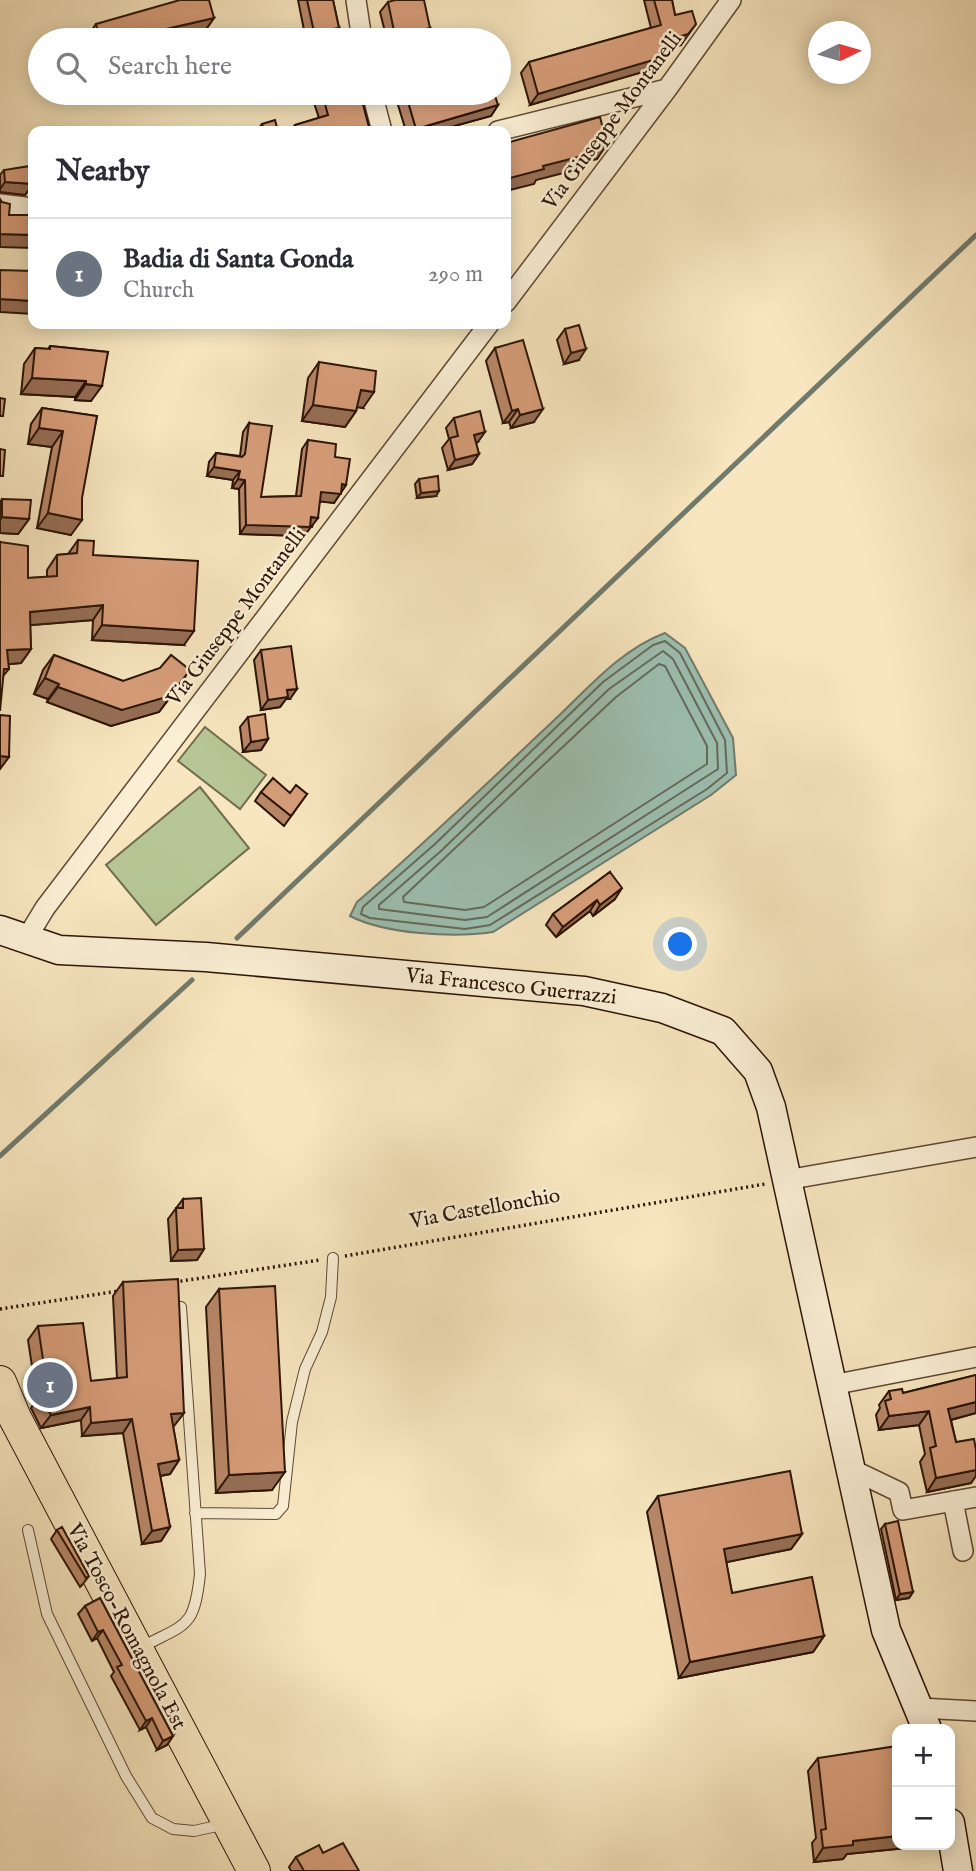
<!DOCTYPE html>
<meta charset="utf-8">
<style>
:root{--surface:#fff;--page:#f2f2f3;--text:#2b2b33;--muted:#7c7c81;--line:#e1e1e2;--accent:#ea580c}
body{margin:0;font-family:"IM FELL English",serif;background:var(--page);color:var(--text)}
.controls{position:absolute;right:21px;bottom:21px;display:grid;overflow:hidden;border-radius:14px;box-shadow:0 4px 18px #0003}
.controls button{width:63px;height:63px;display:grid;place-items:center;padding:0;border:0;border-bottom:2px solid var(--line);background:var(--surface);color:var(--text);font:35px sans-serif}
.compass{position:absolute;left:808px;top:21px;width:63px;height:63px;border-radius:50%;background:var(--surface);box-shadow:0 4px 18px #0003;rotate:85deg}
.you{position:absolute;left:681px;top:945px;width:24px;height:24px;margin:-18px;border:5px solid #fff;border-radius:50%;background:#1a73e8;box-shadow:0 0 0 10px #1a73e833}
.badge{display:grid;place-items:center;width:46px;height:46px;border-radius:50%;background:var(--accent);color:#fff;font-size:23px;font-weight:700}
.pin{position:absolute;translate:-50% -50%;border:4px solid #fff;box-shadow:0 2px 7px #0006}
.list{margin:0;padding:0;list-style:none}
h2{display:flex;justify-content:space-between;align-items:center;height:91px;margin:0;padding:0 28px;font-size:30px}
h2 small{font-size:23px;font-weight:400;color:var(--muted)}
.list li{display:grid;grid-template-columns:46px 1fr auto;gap:21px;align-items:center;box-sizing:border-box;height:112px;padding:0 28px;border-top:2px solid var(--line)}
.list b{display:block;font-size:26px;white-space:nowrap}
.list p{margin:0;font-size:23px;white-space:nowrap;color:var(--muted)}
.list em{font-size:23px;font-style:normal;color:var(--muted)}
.icon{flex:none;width:38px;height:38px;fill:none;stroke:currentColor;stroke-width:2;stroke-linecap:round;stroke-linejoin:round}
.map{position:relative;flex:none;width:976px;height:1871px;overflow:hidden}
.search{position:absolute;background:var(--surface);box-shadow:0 4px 18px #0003;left:28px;top:28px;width:483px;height:77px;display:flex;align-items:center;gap:18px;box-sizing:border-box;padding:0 24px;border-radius:38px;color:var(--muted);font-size:26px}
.panel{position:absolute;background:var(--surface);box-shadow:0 4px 18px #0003;left:28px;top:126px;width:483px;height:203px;border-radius:14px}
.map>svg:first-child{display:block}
.green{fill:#b7c696;stroke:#726d4e;stroke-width:2}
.water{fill:#9dc0b1;stroke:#707b6d;stroke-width:2}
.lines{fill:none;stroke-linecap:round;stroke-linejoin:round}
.shore{stroke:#646a5c;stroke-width:2}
.stream{stroke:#707b6d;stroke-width:5}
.lane-casing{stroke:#5f4835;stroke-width:12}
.street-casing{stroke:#5f4835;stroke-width:22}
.secondary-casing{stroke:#2c1407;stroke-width:31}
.primary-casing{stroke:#2c1407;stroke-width:34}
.path{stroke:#2c1407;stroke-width:3.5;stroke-dasharray:2 3.5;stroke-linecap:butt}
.lane{stroke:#faefd5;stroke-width:10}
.street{stroke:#faefd5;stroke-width:19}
.secondary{stroke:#faefd5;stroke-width:28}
.primary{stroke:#f7e6bf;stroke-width:32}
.wall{fill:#b88768;stroke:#2c1407;stroke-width:2}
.shaded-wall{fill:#966e55;stroke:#2c1407;stroke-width:2}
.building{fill:#d69d79;stroke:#2c1407;stroke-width:2}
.labels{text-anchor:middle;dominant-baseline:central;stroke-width:5;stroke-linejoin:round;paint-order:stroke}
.street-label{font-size:21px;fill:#2c1407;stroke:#faefd5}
</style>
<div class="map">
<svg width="976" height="1871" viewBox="0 0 976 1871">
<rect width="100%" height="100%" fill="#f7e6bf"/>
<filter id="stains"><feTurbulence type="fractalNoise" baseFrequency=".00286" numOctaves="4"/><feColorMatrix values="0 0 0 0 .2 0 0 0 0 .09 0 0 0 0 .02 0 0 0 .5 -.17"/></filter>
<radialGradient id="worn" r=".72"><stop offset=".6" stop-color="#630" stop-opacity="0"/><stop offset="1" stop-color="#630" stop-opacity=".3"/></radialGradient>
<path class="green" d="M205 727 266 775 240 809 178 761Z
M200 787 249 848 156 925 106 865Z"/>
<path class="water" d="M665 633 685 648 733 738 736 775 711 795 493 932C453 938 385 934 350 916L357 902C423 845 485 785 549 725 585 692 619 650 665 633Z"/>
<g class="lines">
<path class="shore" d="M665 641 680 653 725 740 727 773 707 789 490 925 465 929 370 918 361 914 363 907 435 844 603 682 653 645Z
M663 651 673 659 717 743 718 769 487 917 465 920 379 909V905L441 851 609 689Z
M659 664 665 666 707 746V764L484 907 465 910 404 902 403 897 616 697Z"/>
<path class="stream" d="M237 938 976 235
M0 1156 192 980"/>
<defs>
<path id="lane" d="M195 1513 276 1514 283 1506 292 1422 305 1369 322 1332 331 1297 333 1258
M28 1530 47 1614 126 1776 152 1818 173 1829 194 1831 226 1824
M140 1648C186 1623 194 1630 200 1574L181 1307"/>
<path id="street" d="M356 0 362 40
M372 93 382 131
M498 131 667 89
M0 204 33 208
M506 302 667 89 731 0
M25 941 45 908 489 324
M786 1180 976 1147
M832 1385 976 1357
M851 1469 899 1492 903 1510 976 1497
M953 1501 963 1551
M920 1708 976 1711"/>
<path id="secondary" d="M0 930 59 950 206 957 584 991 662 1008 723 1031 758 1071 771 1107 886 1630 927 1729
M950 1823 958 1871"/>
<path id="primary" d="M0 1382 15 1418 254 1871"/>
</defs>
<use href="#lane" class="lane-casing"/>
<use href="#street" class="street-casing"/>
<use href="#secondary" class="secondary-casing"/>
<use href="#primary" class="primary-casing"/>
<path class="path" d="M345 1256 765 1184
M175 1282 320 1260
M0 1309 119 1291"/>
<use href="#lane" class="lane"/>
<use href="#street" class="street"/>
<use href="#secondary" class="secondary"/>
<use href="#primary" class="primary"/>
</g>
<path class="wall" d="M298 0H333L339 28 331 38 318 40H306Z
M644 0H672L681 45 671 48 672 50 664 62 657 63 653 69 530 105 521 73 529 62 651 28Z
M388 2 423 39 416 40H387L380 12Z
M214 18 204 32 169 40H87L86 38 96 24Z
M318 93H360L370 131H290L295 125 319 118 313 100Z
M406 95 498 105 491 116 436 131H406L398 105Z
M262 124 278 131H258V129Z
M4 170 33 184 25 195 0 192V175Z
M565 329 579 360 564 364 557 340Z
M50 346 108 352 91 401 75 400V397L21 394 24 364 35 348 48 349Z
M495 348 534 422 511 428 509 422 503 423 486 361Z
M319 362 363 408 357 407 356 411 345 427 302 421 308 378Z
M42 408 97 416 71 535 37 528 52 447 28 444 31 424Z
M454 418 478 442 476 443 479 454 472 464 448 470 442 448 449 439 446 428Z
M249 423 261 497 296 496 302 449 308 440 335 457 346 485 334 503 320 501 312 527H310L304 536 240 534 239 489 232 488 233 480 207 476 209 462 216 453 240 456 243 432Z
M419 479 436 496 417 498 415 484Z
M2 499 29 519 18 534 0 533V502Z
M78 540 184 645 92 640 93 620 30 625 31 649 21 663 8 664 9 669 3 676 0 542 28 578 47 577V570L57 555 68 554Z
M261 650 290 699H286L280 707 261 710 254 660Z
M54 655 123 681 179 686 159 712 111 726 47 702 48 699 34 694 43 670Z
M248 717 268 739 261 750 243 752 240 727Z
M261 792 290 793 307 794 284 826 255 801Z
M610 872 615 899 593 916 590 911 556 937 546 925 553 914Z
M183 1199 204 1249 197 1260 171 1261 168 1219Z
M123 1282 184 1413 173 1426 179 1460 170 1474 160 1476 170 1527 161 1541 142 1544 123 1433 82 1436 81 1420 41 1428 31 1408 37 1399 28 1340 38 1326 91 1381 117 1379 113 1296Z
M219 1289 272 1490 216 1493 206 1307Z
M976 1375V1413L951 1420 956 1442 971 1483 927 1492 920 1462 925 1454 919 1425 879 1430 876 1415 880 1408 879 1405 889 1391 903 1393Z
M658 1496 802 1534 791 1549 726 1562 732 1593 824 1636 813 1652 679 1678 647 1512Z
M885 1524 913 1592 909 1598 896 1600 881 1529Z
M57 1530 89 1576 82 1585 80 1587 51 1539Z
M100 1598 173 1736 167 1745 157 1750 146 1727 140 1730 111 1676 114 1672 97 1638 92 1641 78 1614 85 1606Z
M818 1758 897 1845H927L926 1846 847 1854 843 1859 814 1862 812 1843 816 1838 808 1771Z
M323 1853 359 1871H291L289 1867 296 1857Z"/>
<path class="shaded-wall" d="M214 18 204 32 169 40H118Z
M696 24 681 45 661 51 669 40Z
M339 28 331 38 318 40H308L314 32Z
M430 28 423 39 416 40H392L395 36Z
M672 50 664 62 657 63 653 69 530 105 538 94 659 53Z
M498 105 491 116 436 131H414L416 129Z
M607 144 597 159 584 162 579 169 536 180 534 184 506 191V179L588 149Z
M5 182 33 184 25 195 0 192V189Z
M0 234 33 235V248L0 247Z
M0 299 33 301V314L0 312Z
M71 324H90L88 327 70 326Z
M586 349 579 360 564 364 571 353Z
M32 378 86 381 75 397 21 394Z
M86 384 102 386 91 401 75 400Z
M361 390 374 392 363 408 350 406Z
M313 405 356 411 345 427 302 421Z
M518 409 509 422 503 423 512 411Z
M543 409 534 422 511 428 520 415Z
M39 428 63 431 52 447 28 444Z
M485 432 478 442 467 445 474 435Z
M479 454 472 464 448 470 455 460Z
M214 467 240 471 233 480 207 476Z
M238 479 245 480 239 489 232 488Z
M342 484 346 485 334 503 315 501 321 492Z
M439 491 436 496 417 498 421 493Z
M48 513 82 520 71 535 37 528Z
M2 517 29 519 18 534 0 533V520Z
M311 517 318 518 304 536 240 534 246 525Z
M103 605 93 620 20 626 30 612Z
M102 625 194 631 184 645 92 640Z
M31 649 21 663 0 665 7 650Z
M190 670 159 712 111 726 47 702 58 687 122 710Z
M45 678 59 684 48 699 34 694Z
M297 689 290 699H286L280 707 261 710 268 700 287 690Z
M268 739 261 750 243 752 251 742Z
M0 756 9 757 0 769Z
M622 888 615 899 593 916 600 905Z
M597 900 590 911 556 937 563 927Z
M204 1249 197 1260 171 1261 178 1250Z
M976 1402V1413L939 1423 948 1409Z
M90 1407 81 1420 41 1428 51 1415Z
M929 1411 919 1425 879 1430 889 1416Z
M184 1413 174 1426 162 1427 171 1414Z
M132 1419 123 1433 82 1436 91 1423Z
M179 1460 170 1474 148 1478 158 1464Z
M976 1470V1476L971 1483 927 1492 936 1478Z
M285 1472 272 1490 216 1493 229 1475Z
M170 1527 161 1541 142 1544 152 1531Z
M802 1534 791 1549 713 1565 724 1549Z
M913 1592 909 1598 896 1600 900 1594Z
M103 1630 97 1638 92 1641 98 1632Z
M824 1636 813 1652 679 1678 690 1662Z
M152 1718 146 1727 140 1730 146 1721Z
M173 1736 167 1745 157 1750 163 1741Z
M897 1836V1845H927L926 1846 847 1854 843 1859 814 1862 823 1848 853 1841Z"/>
<path class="building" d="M180 0H209L214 18 118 40H100L96 24Z
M307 0H333L339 28 314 32Z
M395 0H424L430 28 395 36 388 2Z
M654 0H672L675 15 692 11 696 24 688 34 669 40 672 50 659 53 660 58 538 94 529 62 661 25Z
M322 93H360L370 131H297L295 125 328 115Z
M411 93H494L498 105 416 129 406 95Z
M600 117 607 144 588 149 590 154 543 166 544 169 506 179V143Z
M275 120 278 131H264L262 124Z
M30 166 33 184 5 182 4 170Z
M0 199 2 202 10 204 9 215H33V235L0 234Z
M0 270 33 271V301L0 299Z
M579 325 586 349 571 353 565 329Z
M523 340 543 409 520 415 518 409 512 411 495 348Z
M50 346 108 352 102 386 86 384V381L32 378 35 348 50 349Z
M319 362 376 371 374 392 361 390 356 411 313 405Z
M0 398 5 399 3 416H0Z
M42 408 97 416 82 498V520L48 513 63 431 39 428Z
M480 411 485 432 474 435 479 454 455 460 450 438 458 436 454 418Z
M249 423 272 426 261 497 301 496 308 440 336 444 335 457 350 459 346 485 342 484 341 494 321 492 318 518 311 517 310 527 246 525 245 480 238 479 240 471 214 467 216 453 242 457 245 454Z
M0 449 5 450 3 476H0Z
M438 476 439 491 421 493 419 479Z
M2 499 31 500 29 519 2 517Z
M78 540 94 541 93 555 198 561 194 631 102 625 103 605 30 612 31 649 7 650 9 669H4L0 711V542L28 546V578L57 576V555L77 553Z
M291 646 297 689 287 690 288 697 268 700 261 650Z
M54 655 123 681 160 668 171 655 190 670 170 696 122 710 58 687 59 684 45 678Z
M265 714 268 739 251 742 248 717Z
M0 715 10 716 9 757 0 756Z
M273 778 290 793 296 785 307 794 291 816 261 792Z
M610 872 622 888 600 905 597 900 563 927 553 914Z
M201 1198 204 1249 178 1250 176 1208H183V1199Z
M178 1279 184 1413 171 1414 179 1460 158 1464 170 1527 152 1531 132 1419 91 1423 90 1407 51 1415 40 1395 48 1393 38 1326 83 1323 91 1381 127 1377 123 1282Z
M275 1286 285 1472 229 1475 219 1289Z
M976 1375V1402L948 1409 956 1442 974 1439 976 1450V1470L936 1478 930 1448 936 1446 929 1411 889 1416 885 1401 891 1399 889 1391 902 1389 903 1393Z
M790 1471 802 1534 724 1549 732 1593 812 1577 824 1636 690 1662 658 1496Z
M898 1521 913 1592 900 1594 885 1524Z
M62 1527 89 1576 86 1578 57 1530Z
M100 1598 173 1736 163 1741 152 1718 146 1721 117 1667 122 1665 103 1630 98 1632 85 1606Z
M897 1746V1836L853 1841V1845L823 1848 821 1830 826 1829 818 1758Z
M343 1843 359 1871H304L296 1857 319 1845 323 1853Z"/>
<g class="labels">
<g class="street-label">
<text transform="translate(613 121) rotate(-53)">Via Giuseppe Montanelli</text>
<text transform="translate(237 617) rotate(-53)">Via Giuseppe Montanelli</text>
<text transform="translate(511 987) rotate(6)">Via Francesco Guerrazzi</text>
<text transform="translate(485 1209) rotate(-10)">Via Castellonchio</text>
<text transform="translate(126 1627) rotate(62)">Via Tosco-Romagnola Est</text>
</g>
</g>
<rect width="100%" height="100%" filter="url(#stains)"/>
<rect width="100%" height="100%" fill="url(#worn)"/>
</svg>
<div class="controls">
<button>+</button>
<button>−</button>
</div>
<svg class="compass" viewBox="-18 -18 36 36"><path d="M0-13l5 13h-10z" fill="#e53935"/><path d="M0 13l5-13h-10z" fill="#7c7c81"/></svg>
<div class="you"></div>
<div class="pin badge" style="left:50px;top:1385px;background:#6b7280">1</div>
<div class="search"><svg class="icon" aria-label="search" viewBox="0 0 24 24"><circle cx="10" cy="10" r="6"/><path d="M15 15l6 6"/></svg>Search here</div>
<section class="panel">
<h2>Nearby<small></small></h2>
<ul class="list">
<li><span class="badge" style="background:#6b7280">1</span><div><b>Badia di Santa Gonda</b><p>Church</p></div><em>290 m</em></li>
</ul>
</section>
</div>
